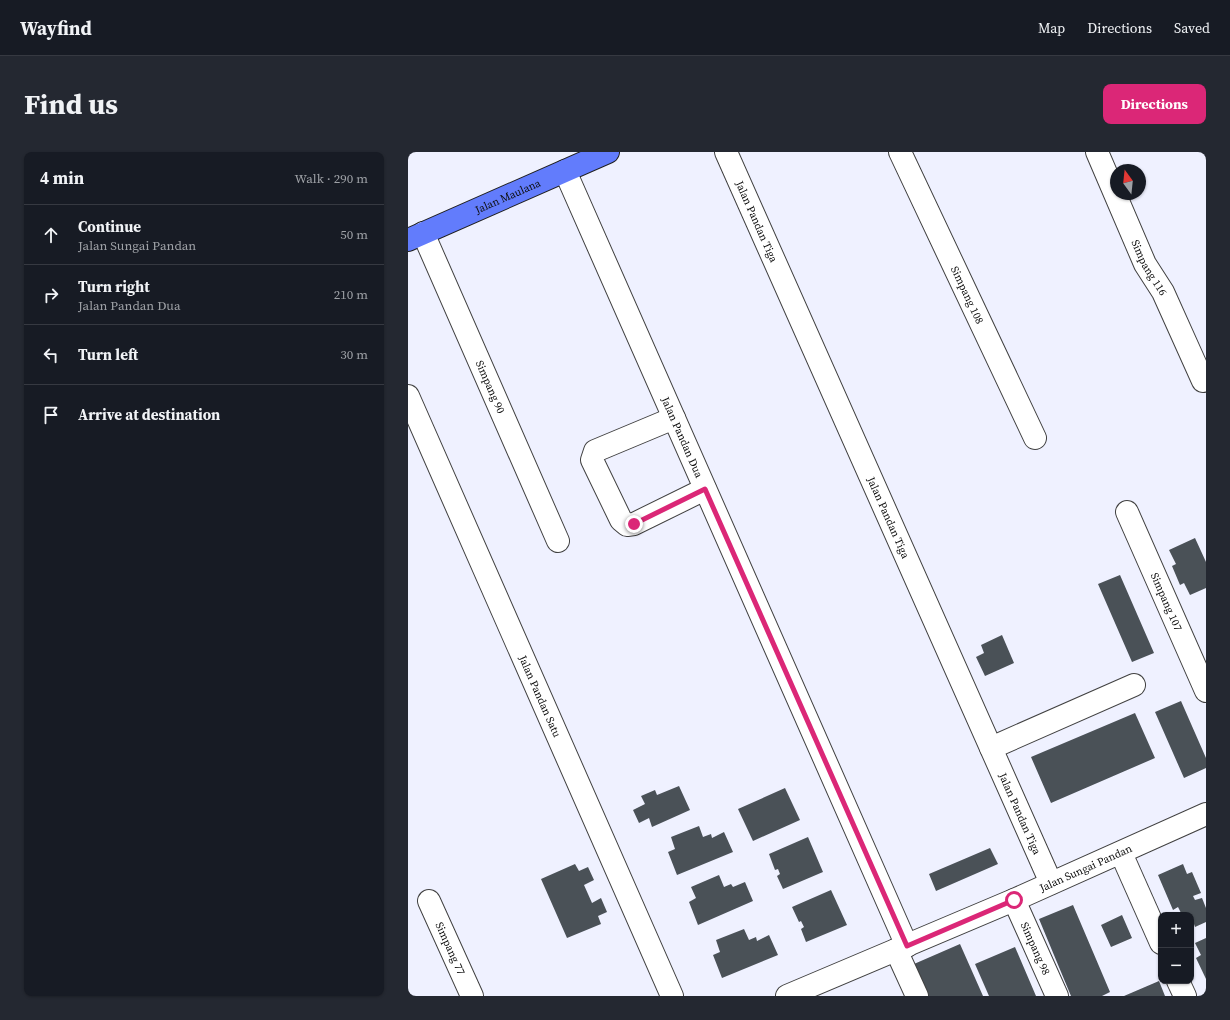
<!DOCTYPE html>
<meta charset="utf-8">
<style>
:root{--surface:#171b24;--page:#242831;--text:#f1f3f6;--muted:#9ea1a6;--line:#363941;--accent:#db2777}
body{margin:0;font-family:"Source Serif 4",serif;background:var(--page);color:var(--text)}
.controls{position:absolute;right:12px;bottom:12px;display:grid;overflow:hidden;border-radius:8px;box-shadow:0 1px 3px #0004}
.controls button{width:36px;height:36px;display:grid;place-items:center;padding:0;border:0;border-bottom:1px solid var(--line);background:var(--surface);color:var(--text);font:20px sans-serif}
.compass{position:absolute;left:702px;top:12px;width:36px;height:36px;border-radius:50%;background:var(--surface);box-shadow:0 1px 3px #0004;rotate:345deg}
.stop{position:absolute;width:12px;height:12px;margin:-9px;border:3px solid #db2777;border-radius:50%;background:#fff}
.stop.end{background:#db2777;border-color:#fff;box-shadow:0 1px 4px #0008}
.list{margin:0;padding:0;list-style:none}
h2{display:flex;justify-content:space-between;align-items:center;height:52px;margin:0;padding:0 16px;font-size:17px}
h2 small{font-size:13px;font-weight:400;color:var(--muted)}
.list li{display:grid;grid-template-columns:26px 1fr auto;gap:12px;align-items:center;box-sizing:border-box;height:60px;padding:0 16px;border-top:1px solid var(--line)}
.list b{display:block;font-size:15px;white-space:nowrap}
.list p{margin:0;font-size:13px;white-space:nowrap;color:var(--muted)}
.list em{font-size:13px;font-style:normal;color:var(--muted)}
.icon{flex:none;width:22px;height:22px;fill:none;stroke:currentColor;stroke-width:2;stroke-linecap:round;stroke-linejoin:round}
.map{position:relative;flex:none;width:798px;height:844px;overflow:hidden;border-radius:8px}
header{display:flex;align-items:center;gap:24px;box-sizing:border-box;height:56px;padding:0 20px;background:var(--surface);border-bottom:1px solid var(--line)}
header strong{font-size:19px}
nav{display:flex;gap:22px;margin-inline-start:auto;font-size:14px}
.intro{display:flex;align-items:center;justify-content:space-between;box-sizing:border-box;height:96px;padding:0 24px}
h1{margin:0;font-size:28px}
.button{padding:10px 18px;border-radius:8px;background:var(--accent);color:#fff;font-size:14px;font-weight:700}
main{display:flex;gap:24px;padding:0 24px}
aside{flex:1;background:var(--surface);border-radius:8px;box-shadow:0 1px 3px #0004}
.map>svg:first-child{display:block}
.building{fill:#4a5157}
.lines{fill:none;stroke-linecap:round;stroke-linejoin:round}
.minor-casing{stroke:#414141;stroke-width:24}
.major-casing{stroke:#1f1f1f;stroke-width:24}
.minor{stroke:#fff;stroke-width:22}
.major{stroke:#627cfc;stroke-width:22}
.route{stroke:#db2777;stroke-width:5}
.labels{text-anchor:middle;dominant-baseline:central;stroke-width:4;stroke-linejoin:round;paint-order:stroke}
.street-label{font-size:11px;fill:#0e0e0e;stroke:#fff}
</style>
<header>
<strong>Wayfind</strong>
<nav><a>Map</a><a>Directions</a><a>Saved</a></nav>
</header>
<div class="intro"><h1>Find us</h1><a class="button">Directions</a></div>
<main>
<aside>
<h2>4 min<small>Walk · 290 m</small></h2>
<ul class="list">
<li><svg class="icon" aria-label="ahead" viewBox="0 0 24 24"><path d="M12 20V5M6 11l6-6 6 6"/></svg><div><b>Continue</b><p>Jalan Sungai Pandan</p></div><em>50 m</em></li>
<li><svg class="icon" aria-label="right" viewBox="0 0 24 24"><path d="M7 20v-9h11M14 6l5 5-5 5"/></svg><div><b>Turn right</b><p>Jalan Pandan Dua</p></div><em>210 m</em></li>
<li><svg class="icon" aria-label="left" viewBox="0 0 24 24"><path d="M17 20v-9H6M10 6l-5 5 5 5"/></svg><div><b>Turn left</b></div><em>30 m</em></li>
<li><svg class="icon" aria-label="arrive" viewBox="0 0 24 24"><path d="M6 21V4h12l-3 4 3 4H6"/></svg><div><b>Arrive at destination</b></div></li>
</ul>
</aside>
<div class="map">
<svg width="798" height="844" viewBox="0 0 798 844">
<rect width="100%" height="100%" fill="#eff1ff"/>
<path class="building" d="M787 386 798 410V436L782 443 776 431 772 433 764 414 768 412 761 398Z
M712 423 746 501 724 510 690 432Z
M594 483 606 511 577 524 568 505 576 501 573 493Z
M773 549 798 606V616L776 626 747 560Z
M727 561 747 606 643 651 623 605Z
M271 634 282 658 244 675 241 666 231 671 225 658 237 652 233 644 247 638 249 643Z
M377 636 392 668 345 689 330 657Z
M291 674 295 685 303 682 304 686 316 680 325 700 269 723 260 700 267 697 263 685Z
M400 685 415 720 375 737 369 724 372 722 370 717 367 718 361 702Z
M582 696 590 712 528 739 521 722Z
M167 712 171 719 180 715 186 728 176 733 184 751 193 746 199 760 190 764 193 772 159 786 133 727Z
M775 712 779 722 784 720 793 741 785 744 787 748 794 746 798 756V770L787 775 785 769 783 770V763H774L770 755 765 758 750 723Z
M311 723 316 735 323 732 325 735 337 730 345 749 290 773 281 750 288 746 283 735Z
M423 738 439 773 398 790 393 777 396 775 393 769 391 770 384 755Z
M665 753 702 840 694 844H663L631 767Z
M714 763 724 786 703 795 693 773Z
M336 777 341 788 348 785 349 789 361 783 370 803 314 826 305 803 312 800 308 788Z
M798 786V827L788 806 793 803 787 791Z
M552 792 575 844H520L506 812Z
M607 795 628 844H581L567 812Z
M751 829 757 844H716Z"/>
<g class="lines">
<defs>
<g id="minor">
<path id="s1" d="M318 0 643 731"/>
<path id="s2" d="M492 0 627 286"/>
<path id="s3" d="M689 0 737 112 755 140 795 229"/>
<path id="s4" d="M157 19 499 794"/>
<path id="s5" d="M15 81 150 389"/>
<path id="s6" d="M0 244 264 844"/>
<path d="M266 266 187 299 184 308 213 368 219 373 226 372 297 337"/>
<path id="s7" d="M719 360 798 539"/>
<path d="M583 596 726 533"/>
<path d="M713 701 753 791"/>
<path id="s8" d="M606 748 649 844"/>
<path id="s9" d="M21 749 64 844"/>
<path d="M488 798 509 844"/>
<path d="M770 829 777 844"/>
<path id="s10" d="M379 844 606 748 798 662"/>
</g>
<g id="major">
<path id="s11" d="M0 88 200 0"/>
</g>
</defs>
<use href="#minor" class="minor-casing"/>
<use href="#major" class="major-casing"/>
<use href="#minor" class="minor"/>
<use href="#major" class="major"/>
</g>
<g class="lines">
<path class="route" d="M226 372 297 337 499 794 606 748"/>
</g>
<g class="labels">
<g class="street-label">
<text stroke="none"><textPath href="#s11" startOffset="109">Jalan Maulana</textPath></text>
<text stroke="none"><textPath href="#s1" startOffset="76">Jalan Pandan Tiga</textPath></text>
<text stroke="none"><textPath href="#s3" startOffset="127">Simpang 116</textPath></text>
<text stroke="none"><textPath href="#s2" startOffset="158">Simpang 108</textPath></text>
<text stroke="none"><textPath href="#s5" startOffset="168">Simpang 90</textPath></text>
<text stroke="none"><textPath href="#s4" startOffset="291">Jalan Pandan Dua</textPath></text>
<text stroke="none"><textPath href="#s1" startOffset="400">Jalan Pandan Tiga</textPath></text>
<text stroke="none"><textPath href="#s7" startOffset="98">Simpang 107</textPath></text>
<text stroke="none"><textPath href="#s6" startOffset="328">Jalan Pandan Satu</textPath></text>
<text stroke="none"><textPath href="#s1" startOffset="724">Jalan Pandan Tiga</textPath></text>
<text stroke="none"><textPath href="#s10" startOffset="325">Jalan Sungai Pandan</textPath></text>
<text stroke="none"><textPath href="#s9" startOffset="52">Simpang 77</textPath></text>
<text stroke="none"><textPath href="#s8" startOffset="53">Simpang 98</textPath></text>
</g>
</g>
</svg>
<div class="controls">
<button>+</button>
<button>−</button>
</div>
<svg class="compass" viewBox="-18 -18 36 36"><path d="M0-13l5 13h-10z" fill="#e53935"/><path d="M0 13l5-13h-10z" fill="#9ea1a6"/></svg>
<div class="stop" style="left:606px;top:748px"></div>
<div class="stop end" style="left:226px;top:372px"></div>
</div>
</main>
